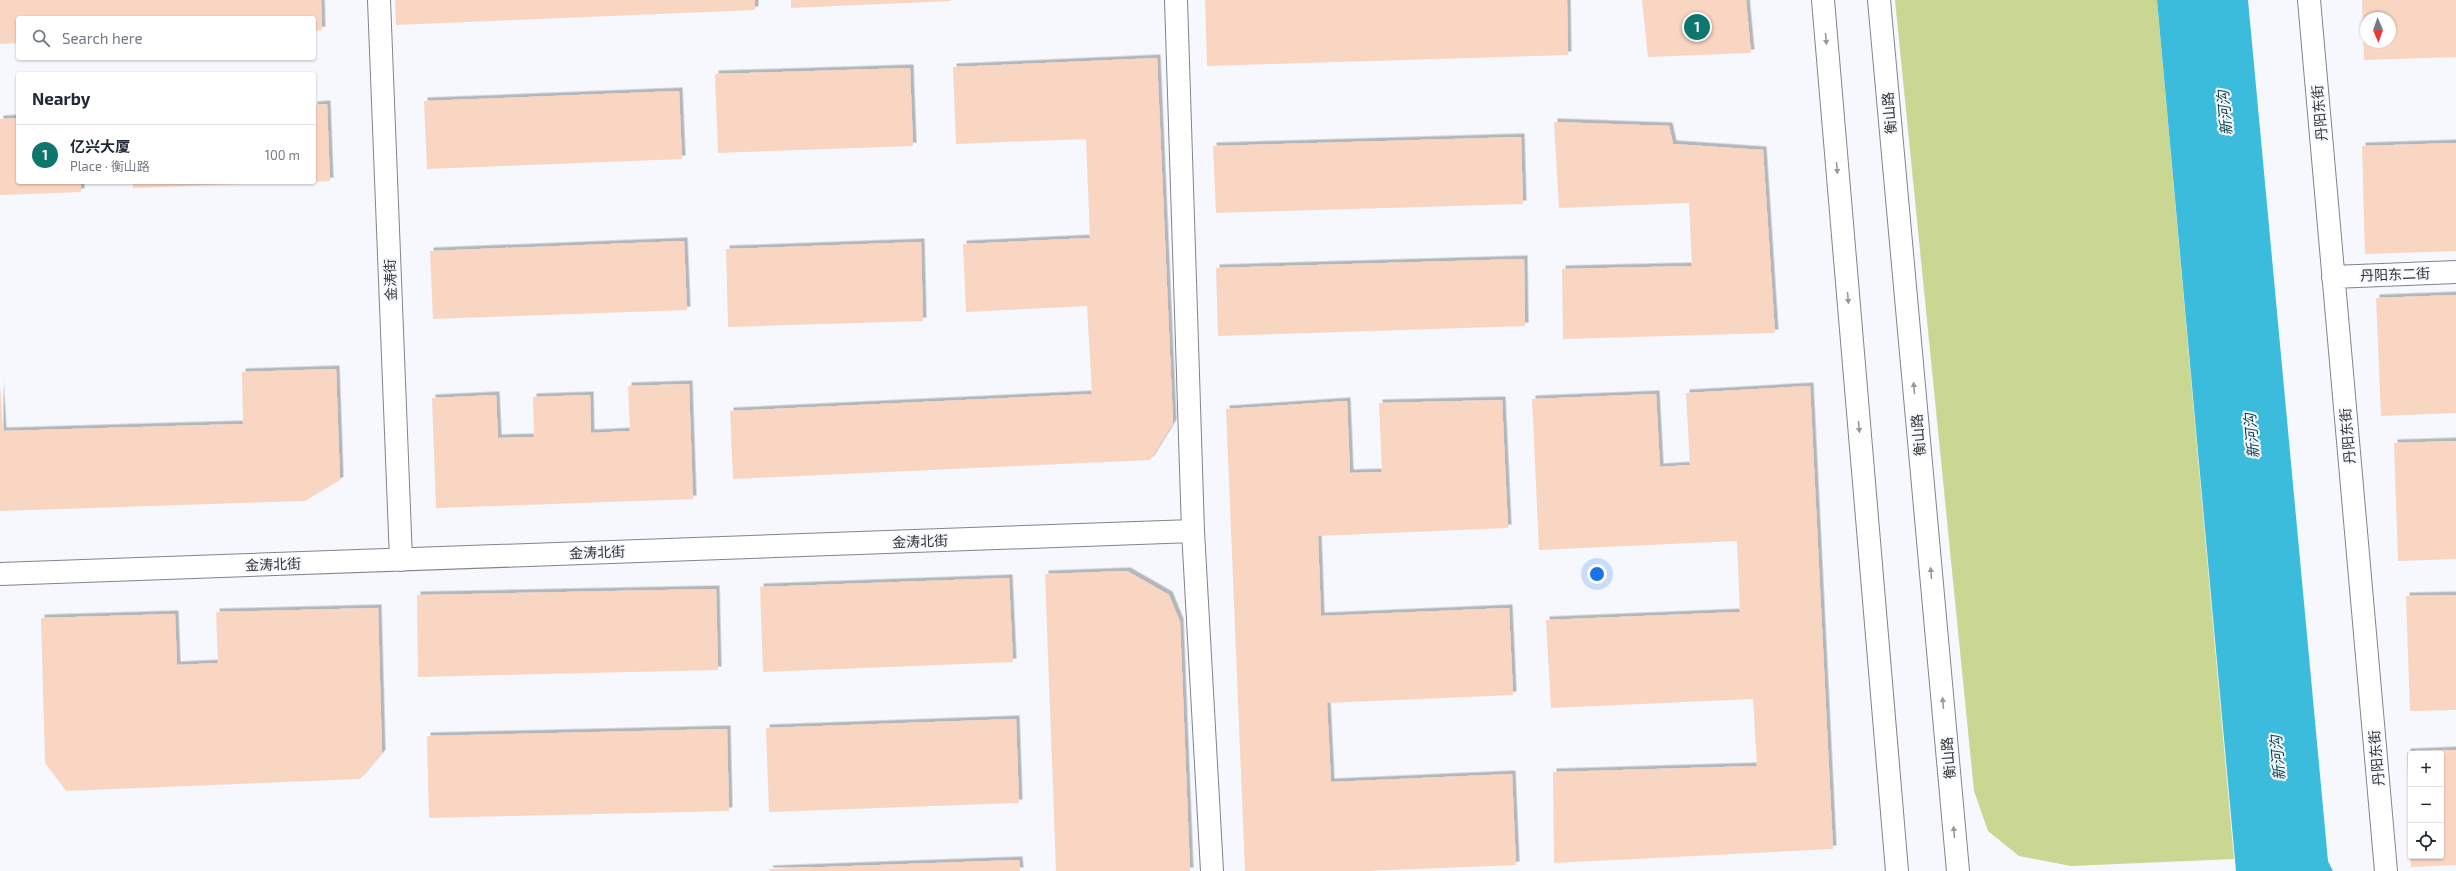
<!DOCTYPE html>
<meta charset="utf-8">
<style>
:root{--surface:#fff;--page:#f2f2f3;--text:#1f2937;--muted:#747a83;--line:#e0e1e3;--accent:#0f766e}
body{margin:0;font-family:"Exo 2","Noto Sans SC",sans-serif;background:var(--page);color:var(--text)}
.controls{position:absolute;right:12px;bottom:12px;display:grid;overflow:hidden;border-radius:4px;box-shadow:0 1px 3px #0004}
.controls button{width:36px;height:36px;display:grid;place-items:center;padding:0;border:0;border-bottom:1px solid var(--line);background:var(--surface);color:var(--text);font:20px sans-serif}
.compass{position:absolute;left:2360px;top:12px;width:36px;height:36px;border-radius:50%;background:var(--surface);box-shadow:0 1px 3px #0004;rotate:178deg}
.you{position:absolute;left:1597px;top:574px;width:14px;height:14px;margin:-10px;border:3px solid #fff;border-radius:50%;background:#1a73e8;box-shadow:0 0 0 6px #1a73e833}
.badge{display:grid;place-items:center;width:26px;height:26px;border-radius:50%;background:var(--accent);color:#fff;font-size:13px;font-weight:700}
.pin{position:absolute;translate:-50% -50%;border:2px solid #fff;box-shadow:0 1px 4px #0006}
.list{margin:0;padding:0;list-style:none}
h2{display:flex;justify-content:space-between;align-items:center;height:52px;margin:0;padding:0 16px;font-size:17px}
h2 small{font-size:13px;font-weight:400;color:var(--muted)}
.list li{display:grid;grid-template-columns:26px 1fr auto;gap:12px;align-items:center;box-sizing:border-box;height:60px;padding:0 16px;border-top:1px solid var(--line)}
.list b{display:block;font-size:15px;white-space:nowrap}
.list p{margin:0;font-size:13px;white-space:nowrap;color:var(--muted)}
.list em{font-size:13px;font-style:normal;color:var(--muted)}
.icon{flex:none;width:22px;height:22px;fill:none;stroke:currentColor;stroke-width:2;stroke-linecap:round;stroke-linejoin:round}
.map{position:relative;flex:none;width:2456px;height:871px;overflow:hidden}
.search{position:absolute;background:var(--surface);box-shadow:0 1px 3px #0004;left:16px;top:16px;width:300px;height:44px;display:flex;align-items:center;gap:10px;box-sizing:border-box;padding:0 14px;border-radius:4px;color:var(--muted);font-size:15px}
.panel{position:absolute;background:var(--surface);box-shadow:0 1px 3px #0004;left:16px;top:72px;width:300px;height:112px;border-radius:4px}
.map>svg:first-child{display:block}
.green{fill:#c9d793}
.water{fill:#3bbcdd}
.building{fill:#f9d6c2;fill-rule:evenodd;filter:url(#shadow)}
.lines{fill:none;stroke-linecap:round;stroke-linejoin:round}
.minor-casing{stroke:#7f848e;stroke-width:24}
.minor{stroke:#fff;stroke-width:22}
.oneway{fill:#98989a}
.labels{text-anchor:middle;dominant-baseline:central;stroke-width:4;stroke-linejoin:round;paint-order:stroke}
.street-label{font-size:14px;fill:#303236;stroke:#f6f8fd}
.water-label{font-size:15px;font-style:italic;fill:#033e4b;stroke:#f6f8fd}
</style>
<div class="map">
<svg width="2456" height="871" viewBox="0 0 2456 871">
<defs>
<filter id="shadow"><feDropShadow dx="3.5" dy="-3.5" stdDeviation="0" flood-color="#0004"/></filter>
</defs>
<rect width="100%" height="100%" fill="#f6f8fd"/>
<path class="green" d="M1895 0H2157L2234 859 2071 866 2019 856 1988 831 1974 791Z"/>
<path class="water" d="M2157 0H2248L2328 861 2333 871H2236Z"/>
<path class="building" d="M0 0H321L322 30 314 31V18H18V43L0 44Z
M395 0H755V10L396 25Z
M791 0H951V1L791 8Z
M1205 0H1567L1568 55 1207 66Z
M1642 0H1746L1751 53 1648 57Z
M2362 0H2456V57L2364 60ZM2366 18H2390V42H2366Z
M1157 58 1173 423 1150 460 733 479 730 411 1092 394 1087 306 966 312 963 244 1090 238 1086 139 956 144 953 67Z
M910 68 913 146 718 153 715 74Z
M679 91 682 159 427 169 424 101Z
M327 104 330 181 314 182V105Z
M18 118V182H81V192L0 195V119Z
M1554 122 1669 126 1673 144 1763 150 1775 333 1563 339 1562 269 1692 266 1689 203 1559 208Z
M1521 137 1523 204 1216 213 1213 146Z
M2456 143V251L2365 254 2362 146Z
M133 182H271V183L133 188Z
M684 241 687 310 433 319 430 251Z
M921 242 923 321 728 327 726 249Z
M1524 259 1525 326 1218 336 1216 268Z
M2456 295V413L2381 416 2376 298Z
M336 369 340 480 305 501 0 511V384L3 431 243 424 242 372Z
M689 384 693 499 436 508 432 398 496 395 498 438 534 437 533 397 590 395 591 433 630 431 628 386Z
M1810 386 1833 849 1554 863 1553 772 1757 766 1753 699 1551 708 1546 620 1740 612 1737 541 1539 550 1532 399 1656 394 1660 467 1690 465 1686 393Z
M1502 400 1508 528 1318 536 1321 616 1509 608 1513 695 1327 703 1331 782 1512 774 1516 865 1366 871H1245L1226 409 1347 401 1350 473 1382 472 1379 403Z
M2456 441V559L2398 561 2394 443Z
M1127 571 1169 595 1180 622 1190 871H1056L1045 574Z
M1009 578 1013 662 763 672 760 587Z
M716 589 718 670 418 677 417 595Z
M2456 595V710L2410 711 2406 596Z
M378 608 382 753 360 779 66 791 45 763 41 618 175 614 177 665 218 663 216 612Z
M1016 719 1019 803 769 812 766 728Z
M727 729 729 811 429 818 427 736Z
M2456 750V865L2411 867 2410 856H2441V754H2411L2410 841 2407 752Z
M1019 860 1020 871H770L769 869Z"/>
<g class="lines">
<defs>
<path id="minor" d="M379 0 401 560
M1176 0 1193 531 1212 871
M1823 0 1897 871
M1879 0 1958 871
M2309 0 2386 871
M2333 277 2456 272
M0 574 1193 531"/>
</defs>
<use href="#minor" class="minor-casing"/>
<use href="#minor" class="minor"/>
</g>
<defs><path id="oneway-solid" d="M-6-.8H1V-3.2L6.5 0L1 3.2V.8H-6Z"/></defs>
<g class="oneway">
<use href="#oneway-solid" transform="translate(1826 39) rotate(85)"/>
<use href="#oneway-solid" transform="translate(1837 168) rotate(85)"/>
<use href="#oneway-solid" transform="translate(1848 298) rotate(85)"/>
<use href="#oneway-solid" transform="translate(1914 388) rotate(-95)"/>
<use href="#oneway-solid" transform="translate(1859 427) rotate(85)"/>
<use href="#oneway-solid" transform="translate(1931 573) rotate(-95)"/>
<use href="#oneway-solid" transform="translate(1943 703) rotate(-95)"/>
<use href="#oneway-solid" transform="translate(1954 832) rotate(-95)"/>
</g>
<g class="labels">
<g class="street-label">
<text transform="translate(1889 113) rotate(-95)">衡山路</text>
<text transform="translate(2319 113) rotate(-95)">丹阳东街</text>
<text transform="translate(2395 274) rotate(-2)">丹阳东二街</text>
<text transform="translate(390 280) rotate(-92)">金涛街</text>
<text transform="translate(1918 435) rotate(-95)">衡山路</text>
<text transform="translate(2347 436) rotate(-95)">丹阳东街</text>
<text transform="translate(920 541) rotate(-2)">金涛北街</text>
<text transform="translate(597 552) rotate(-2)">金涛北街</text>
<text transform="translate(273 564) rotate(-2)">金涛北街</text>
<text transform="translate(1948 758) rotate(-95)">衡山路</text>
<text transform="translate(2376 758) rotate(-95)">丹阳东街</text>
</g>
<g class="water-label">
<text transform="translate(2224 113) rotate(-95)">新河沟</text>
<text transform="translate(2251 436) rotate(-95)">新河沟</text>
<text transform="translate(2277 758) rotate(-95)">新河沟</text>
</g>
</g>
</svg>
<div class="controls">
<button>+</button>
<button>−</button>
<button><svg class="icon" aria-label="locate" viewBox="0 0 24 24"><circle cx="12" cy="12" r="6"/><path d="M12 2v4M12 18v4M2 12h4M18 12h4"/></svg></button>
</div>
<svg class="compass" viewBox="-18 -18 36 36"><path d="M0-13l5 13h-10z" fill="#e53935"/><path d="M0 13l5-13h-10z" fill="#747a83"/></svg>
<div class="you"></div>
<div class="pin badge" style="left:1697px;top:27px">1</div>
<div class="search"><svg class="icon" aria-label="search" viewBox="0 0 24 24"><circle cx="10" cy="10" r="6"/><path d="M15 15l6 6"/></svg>Search here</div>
<section class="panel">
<h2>Nearby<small></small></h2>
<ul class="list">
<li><span class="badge">1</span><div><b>亿兴大厦</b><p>Place · 衡山路</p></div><em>100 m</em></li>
</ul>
</section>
</div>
